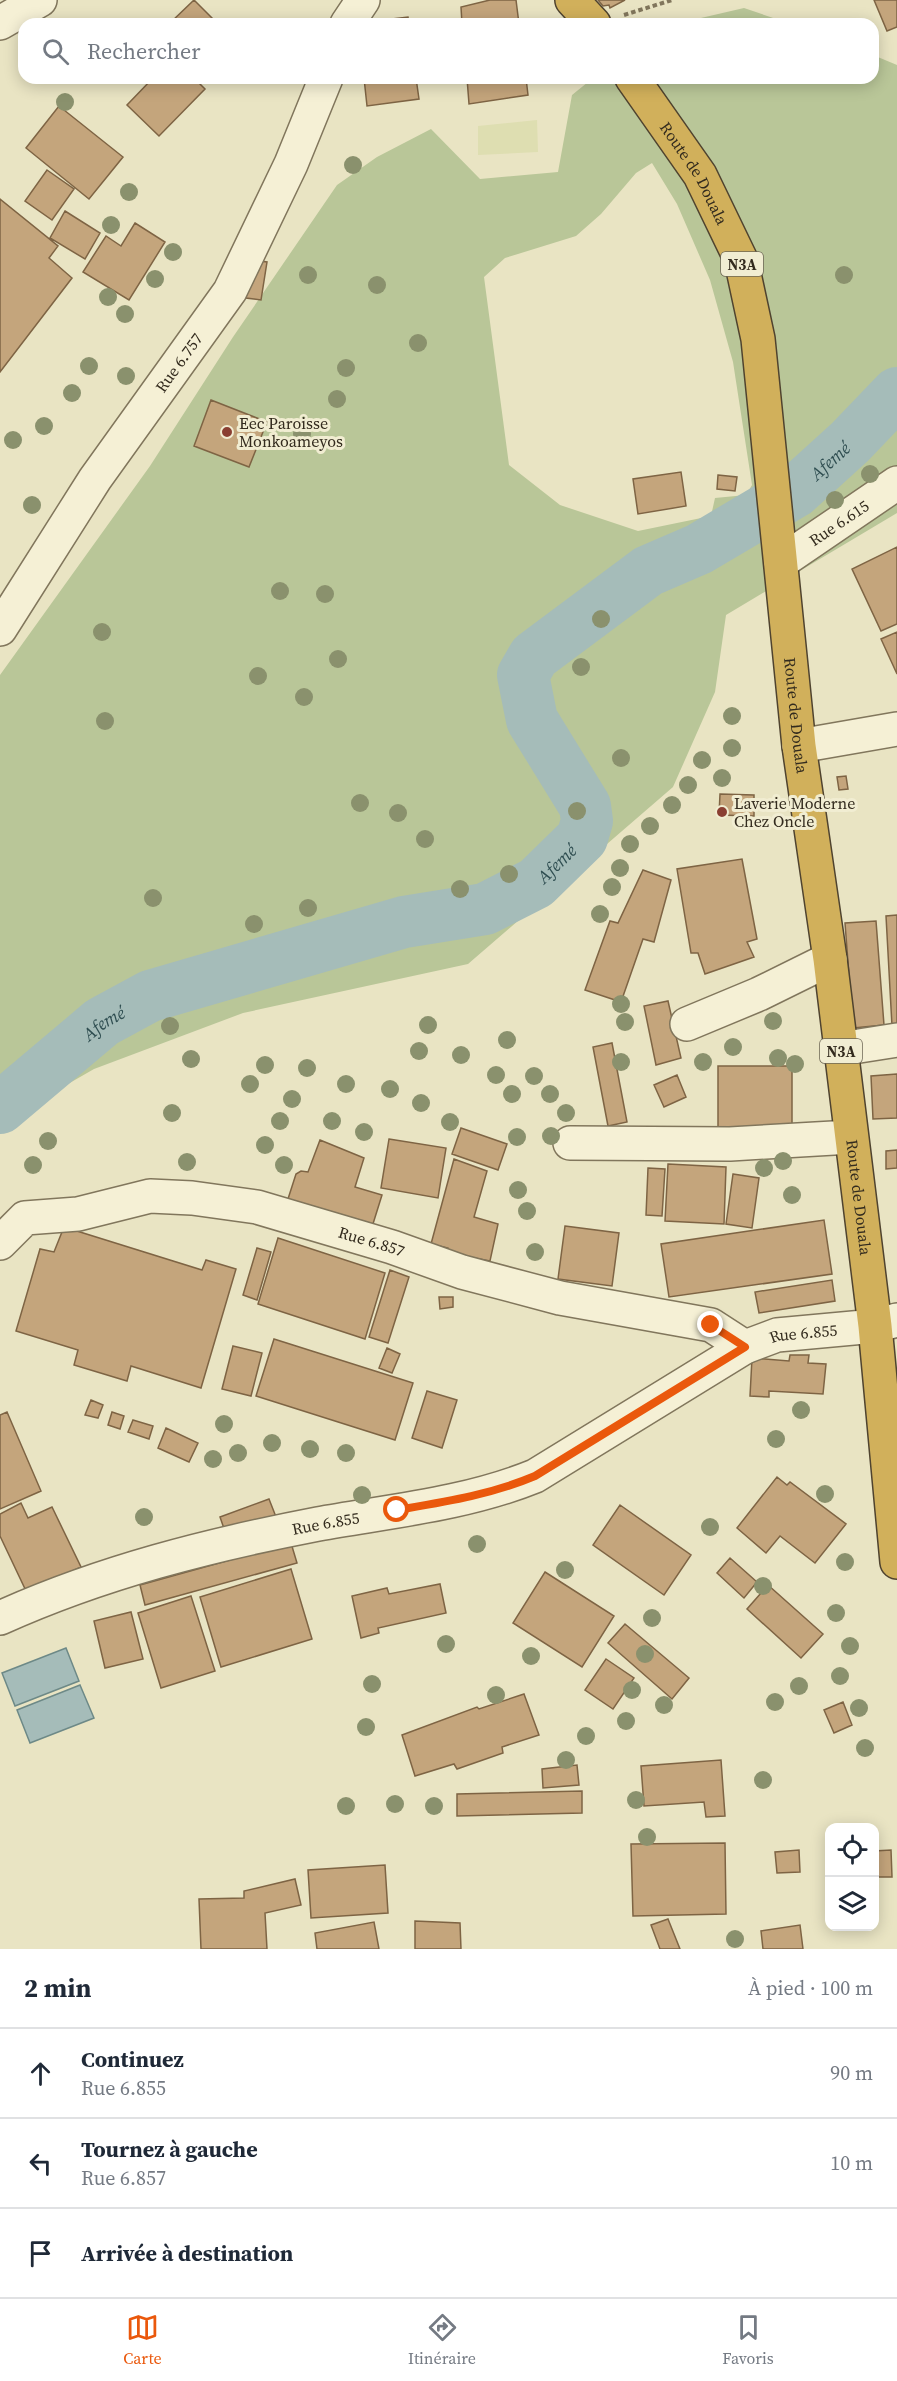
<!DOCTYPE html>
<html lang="fr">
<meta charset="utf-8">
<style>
:root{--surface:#fff;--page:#f6f6f7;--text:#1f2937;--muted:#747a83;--line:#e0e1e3;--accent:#ea580c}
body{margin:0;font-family:"Source Serif 4",serif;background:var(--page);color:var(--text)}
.controls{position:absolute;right:18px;bottom:18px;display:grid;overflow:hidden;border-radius:12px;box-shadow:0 3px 15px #0003}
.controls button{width:54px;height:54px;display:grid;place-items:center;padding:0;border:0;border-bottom:2px solid var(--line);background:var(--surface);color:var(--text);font:30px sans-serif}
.stop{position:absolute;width:18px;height:18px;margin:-14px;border:4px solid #ea580c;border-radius:50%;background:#fff}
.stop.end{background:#ea580c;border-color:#fff;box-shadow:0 2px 6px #0008}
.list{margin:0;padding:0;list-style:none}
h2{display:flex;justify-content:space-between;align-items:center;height:78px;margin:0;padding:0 24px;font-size:26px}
h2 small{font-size:20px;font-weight:400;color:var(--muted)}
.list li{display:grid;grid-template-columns:39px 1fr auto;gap:18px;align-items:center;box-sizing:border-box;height:90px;padding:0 24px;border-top:2px solid var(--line)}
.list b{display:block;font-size:22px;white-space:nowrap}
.list p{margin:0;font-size:20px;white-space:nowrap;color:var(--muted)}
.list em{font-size:20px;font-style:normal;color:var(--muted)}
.icon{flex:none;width:33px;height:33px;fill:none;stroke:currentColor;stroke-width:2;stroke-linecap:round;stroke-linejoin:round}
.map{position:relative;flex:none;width:897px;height:1949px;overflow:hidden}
.search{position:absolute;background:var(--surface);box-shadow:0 3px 15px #0003;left:18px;right:18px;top:18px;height:66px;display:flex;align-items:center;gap:15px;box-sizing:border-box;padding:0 21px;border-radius:18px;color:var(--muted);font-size:22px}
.sheet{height:348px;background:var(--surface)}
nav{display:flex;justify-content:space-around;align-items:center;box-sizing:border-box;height:84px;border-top:2px solid var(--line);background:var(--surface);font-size:16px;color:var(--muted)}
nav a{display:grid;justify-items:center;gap:3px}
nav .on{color:var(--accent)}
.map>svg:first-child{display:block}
.farmland{fill:#dedeb1}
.green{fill:#b9c698;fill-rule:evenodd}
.water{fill:#a5bcb9;stroke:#6d8987;stroke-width:1.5}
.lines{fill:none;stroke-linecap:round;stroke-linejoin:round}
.river{stroke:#a5bcb9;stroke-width:52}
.building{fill:#c4a57c;stroke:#7e6444;stroke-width:1.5}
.minor-casing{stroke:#81765c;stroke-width:36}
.highway-casing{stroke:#4f432f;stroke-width:36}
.path{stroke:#81765c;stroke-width:4;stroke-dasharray:4.5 3;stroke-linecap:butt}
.minor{stroke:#f5f0d5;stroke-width:33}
.highway{stroke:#d1b05b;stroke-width:33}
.tree{fill:#8a916d}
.route{stroke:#ea580c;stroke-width:8}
.poi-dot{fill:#8a3f32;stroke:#f1edd2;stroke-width:2}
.labels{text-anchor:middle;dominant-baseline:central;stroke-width:6;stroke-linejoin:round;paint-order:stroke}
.shield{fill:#f1edd2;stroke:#6c6554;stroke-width:1.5}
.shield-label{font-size:15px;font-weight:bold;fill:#332b1e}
.street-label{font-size:16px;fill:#332b1e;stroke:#f1edd2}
.poi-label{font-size:16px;fill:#332b1e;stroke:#f1edd2;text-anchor:start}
.water-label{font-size:18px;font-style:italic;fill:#2f4e51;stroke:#f1edd2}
</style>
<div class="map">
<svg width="897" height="1949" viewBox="0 0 897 1949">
<rect width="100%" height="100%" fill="#e9e4c3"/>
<path class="farmland" d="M537 120 538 152 478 155V126Z"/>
<path class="green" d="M744 8 791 24H675Z
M873 55 897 65V513L726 615 715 692 673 787 468 964 243 1013 94 1069 0 1123V675L150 466 233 337 337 185 377 157 431 129 480 179 558 172 572 95 593 78H873ZM652 163 677 204 710 280 733 362 752 485 746 495 715 498 711 516 638 531 560 505 509 465 484 277 505 258 576 236 601 214 636 173Z"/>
<path class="water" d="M66 1648 79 1681 15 1706 2 1673Z
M80 1685 94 1718 30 1743 17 1710Z"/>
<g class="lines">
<path class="river" id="s1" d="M0 1108 102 1022 150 996 404 922 485 909 536 883 582 838 587 821 585 806 532 720 523 675 534 656 648 571 699 549 795 492 850 442 897 393"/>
</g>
<path class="building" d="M194 0 218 24H169Z
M490 0H516L519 24H462L461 7Z
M598 0H625L610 8 609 5 603 6Z
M874 0H897V27L887 31Z
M408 17 409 24H358V23Z
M153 78H194L205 89 159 136 127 105Z
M364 78H416L419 99 367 106Z
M467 78H526L528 95 469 104Z
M59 106 123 157 89 199 26 148Z
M47 170 74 189 52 220 25 201Z
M0 199 58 246 49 258 72 278 0 372Z
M65 211 100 233 85 259 50 238Z
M135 223 165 242 129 300 83 272 106 236 121 246Z
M253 260 267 262 261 300 246 298Z
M211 400 267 422 249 467 194 446Z
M681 472 686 506 638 514 633 479Z
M718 475 737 477 735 491 717 489Z
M897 547V624L881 631 852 569Z
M897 632V674L881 639Z
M846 776 848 789 839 790 837 777Z
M720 794 754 795V816L719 815Z
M742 859 757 939 747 942 754 957 705 974 698 953H691L677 869Z
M643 870 671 880 654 942 643 939 621 1002 585 990 610 921 618 923Z
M897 915V1026H892L886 916Z
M876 921 884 1025 853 1028 845 923Z
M668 1001 681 1058 656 1065 644 1006Z
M612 1043 627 1122 608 1126 593 1047Z
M718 1066H792V1129H718Z
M897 1074V1118L873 1119 871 1076Z
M677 1075 686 1097 664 1107 654 1085Z
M461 1128 507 1144 498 1170 452 1154Z
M389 1139 446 1148 438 1198 381 1188Z
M320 1140 364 1158 355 1187 382 1195 372 1227 287 1202 296 1174 301 1171 308 1172Z
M897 1150V1168L886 1169V1151Z
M454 1159 487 1171 474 1217 498 1224 490 1261 448 1253V1248L431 1244Z
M668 1164 726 1167 724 1224 665 1221Z
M648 1168 665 1169 662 1216 646 1215Z
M733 1174 759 1178 752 1228 726 1224Z
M824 1220 832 1274 669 1297 661 1244Z
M565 1226 619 1233 612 1286 558 1279Z
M64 1227 202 1270 206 1260 236 1269 201 1388 131 1366 127 1381 74 1365 78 1350 16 1331 40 1249 54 1252Z
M278 1238 385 1273 365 1339 258 1304Z
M257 1248 271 1252 257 1300 243 1295Z
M390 1270 409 1277 388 1343 369 1337Z
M832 1280 835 1301 759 1313 755 1292Z
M439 1297H453V1307L440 1309Z
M274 1339 413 1383 395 1440 256 1396Z
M233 1346 262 1353 251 1396 222 1389Z
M387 1348 400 1354 392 1373 379 1368Z
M790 1355H809L808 1363 826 1364 823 1394 769 1391V1397L750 1396 752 1358 789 1361Z
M427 1391 457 1400 442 1448 412 1438Z
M91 1400 103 1405 98 1418 85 1415Z
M7 1412 41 1491 0 1509V1415Z
M112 1412 124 1416 120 1429 108 1425Z
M133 1420 153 1426 149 1439 128 1432Z
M166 1428 198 1443 189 1462 158 1448Z
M777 1477 787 1485 790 1482 846 1524 815 1563 780 1536 766 1553 737 1528Z
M269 1499 278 1522 228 1540 220 1517Z
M21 1503 28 1518 52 1507 81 1567 27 1593 0 1536V1514Z
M620 1505 691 1555 664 1595 593 1545Z
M291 1543 297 1563 145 1605 140 1585Z
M730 1558 757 1582 744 1598 717 1573Z
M291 1569 312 1639 221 1667 200 1597Z
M545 1572 614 1616 582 1667 513 1623Z
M440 1584 446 1613 378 1628 379 1633 361 1638 352 1596 387 1588 389 1594Z
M768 1585 823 1634 801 1658 747 1609Z
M191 1596 215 1671 161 1688 138 1613Z
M131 1612 143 1659 105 1668 94 1621Z
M625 1624 689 1678 672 1699 608 1643Z
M606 1659 634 1678 613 1709 585 1690Z
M524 1694 539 1735 502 1747 503 1753 457 1769 454 1764 415 1776 402 1735 477 1707 479 1709Z
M843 1702 852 1725 834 1733 824 1710Z
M721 1760 725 1816 706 1817 704 1802 644 1806 641 1766Z
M577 1765 579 1785 543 1788 542 1769Z
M582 1791V1813L457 1816V1794Z
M725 1843 726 1914 633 1916 631 1844Z
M799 1850 800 1872 777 1873 775 1852Z
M891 1850 892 1877H874V1851Z
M385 1865 388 1913 311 1918 308 1870Z
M295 1879 301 1905 265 1913 267 1949H201L199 1899 244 1898V1891Z
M668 1919 680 1949H660L651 1925Z
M415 1921 460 1923 461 1949H415Z
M374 1922 379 1949H317L315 1933Z
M800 1925 803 1949H763L761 1931Z"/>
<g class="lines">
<defs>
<g id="minor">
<path d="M0 23 40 0"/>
<path d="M347 24 363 0"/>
<path id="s2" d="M781 562 897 483"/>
<path id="s3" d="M0 629 95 479 230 291 291 164 326 78"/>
<path d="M799 746 897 729"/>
<path d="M687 1024 759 994 830 959"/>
<path d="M840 1049 897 1040"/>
<path d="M570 1143 730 1144 851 1137"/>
<path id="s4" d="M0 1243 25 1218 78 1214 150 1196 192 1198 257 1207 392 1247 462 1272 560 1298 711 1325 745 1347"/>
<path id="s5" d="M0 1618C102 1572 209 1545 318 1524 391 1511 466 1504 535 1476L745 1347 777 1335 875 1326 897 1320"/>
</g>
<g id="highway">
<path d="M572 0 594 24"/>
<path id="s6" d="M632 78 700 175 741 260 758 339 799 746 830 959 875 1326 897 1562"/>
</g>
</defs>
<use href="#minor" class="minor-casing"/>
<use href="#highway" class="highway-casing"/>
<path class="path" d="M624 15 672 0"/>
<use href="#minor" class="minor"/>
<use href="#highway" class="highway"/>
</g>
<g class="tree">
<circle cx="65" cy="102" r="9"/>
<circle cx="353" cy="165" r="9"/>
<circle cx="129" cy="192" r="9"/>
<circle cx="111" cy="225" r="9"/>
<circle cx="173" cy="252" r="9"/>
<circle cx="308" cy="275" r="9"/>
<circle cx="844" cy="275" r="9"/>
<circle cx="155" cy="279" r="9"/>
<circle cx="377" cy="285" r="9"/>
<circle cx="108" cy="297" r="9"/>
<circle cx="125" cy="314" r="9"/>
<circle cx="418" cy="343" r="9"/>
<circle cx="89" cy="366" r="9"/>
<circle cx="346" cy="368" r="9"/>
<circle cx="126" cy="376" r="9"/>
<circle cx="72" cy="393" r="9"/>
<circle cx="337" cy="399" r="9"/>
<circle cx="44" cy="426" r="9"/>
<circle cx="302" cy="434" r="9"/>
<circle cx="13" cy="440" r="9"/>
<circle cx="870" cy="474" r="9"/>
<circle cx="835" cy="500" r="9"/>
<circle cx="32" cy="505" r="9"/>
<circle cx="280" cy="591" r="9"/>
<circle cx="325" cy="594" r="9"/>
<circle cx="601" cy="619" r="9"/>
<circle cx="102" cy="632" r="9"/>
<circle cx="338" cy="659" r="9"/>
<circle cx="581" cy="667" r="9"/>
<circle cx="258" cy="676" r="9"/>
<circle cx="304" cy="697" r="9"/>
<circle cx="732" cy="716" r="9"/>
<circle cx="105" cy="721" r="9"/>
<circle cx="732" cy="748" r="9"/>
<circle cx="621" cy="758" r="9"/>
<circle cx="702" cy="760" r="9"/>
<circle cx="722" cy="778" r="9"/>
<circle cx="688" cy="785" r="9"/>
<circle cx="360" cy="803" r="9"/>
<circle cx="672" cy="805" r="9"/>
<circle cx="577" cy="811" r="9"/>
<circle cx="398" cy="813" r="9"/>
<circle cx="650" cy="826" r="9"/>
<circle cx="425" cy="839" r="9"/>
<circle cx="630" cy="844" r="9"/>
<circle cx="620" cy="868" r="9"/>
<circle cx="509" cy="874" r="9"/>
<circle cx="612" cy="887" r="9"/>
<circle cx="460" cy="889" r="9"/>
<circle cx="153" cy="898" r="9"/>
<circle cx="308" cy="908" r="9"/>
<circle cx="600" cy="914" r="9"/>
<circle cx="254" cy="924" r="9"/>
<circle cx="621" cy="1004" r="9"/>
<circle cx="773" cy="1021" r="9"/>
<circle cx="625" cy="1022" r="9"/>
<circle cx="428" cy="1025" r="9"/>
<circle cx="170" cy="1026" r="9"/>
<circle cx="507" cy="1040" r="9"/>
<circle cx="733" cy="1047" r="9"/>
<circle cx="419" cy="1051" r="9"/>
<circle cx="461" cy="1055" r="9"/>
<circle cx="778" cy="1058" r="9"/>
<circle cx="191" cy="1059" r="9"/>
<circle cx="621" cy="1062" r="9"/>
<circle cx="703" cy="1062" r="9"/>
<circle cx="795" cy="1064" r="9"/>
<circle cx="265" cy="1065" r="9"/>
<circle cx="307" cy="1068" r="9"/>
<circle cx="496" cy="1075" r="9"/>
<circle cx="534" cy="1076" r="9"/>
<circle cx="250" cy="1084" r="9"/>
<circle cx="346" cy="1084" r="9"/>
<circle cx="390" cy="1089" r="9"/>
<circle cx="512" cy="1094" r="9"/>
<circle cx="550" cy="1094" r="9"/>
<circle cx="292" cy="1099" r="9"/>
<circle cx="421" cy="1103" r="9"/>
<circle cx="172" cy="1113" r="9"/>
<circle cx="566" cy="1113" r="9"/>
<circle cx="280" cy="1121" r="9"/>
<circle cx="332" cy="1121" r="9"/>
<circle cx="450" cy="1122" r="9"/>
<circle cx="364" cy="1132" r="9"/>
<circle cx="551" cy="1136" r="9"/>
<circle cx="517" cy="1137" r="9"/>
<circle cx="48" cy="1141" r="9"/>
<circle cx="265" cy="1145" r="9"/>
<circle cx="783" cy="1161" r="9"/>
<circle cx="187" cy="1162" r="9"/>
<circle cx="33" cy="1165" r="9"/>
<circle cx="284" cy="1165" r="9"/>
<circle cx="764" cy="1168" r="9"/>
<circle cx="518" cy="1190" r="9"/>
<circle cx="792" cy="1195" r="9"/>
<circle cx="527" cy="1211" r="9"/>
<circle cx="535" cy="1252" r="9"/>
<circle cx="801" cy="1410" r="9"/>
<circle cx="224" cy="1424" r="9"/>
<circle cx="776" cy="1439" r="9"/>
<circle cx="272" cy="1443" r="9"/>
<circle cx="310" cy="1449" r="9"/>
<circle cx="238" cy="1453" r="9"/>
<circle cx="346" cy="1453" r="9"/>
<circle cx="213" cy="1459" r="9"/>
<circle cx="825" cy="1494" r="9"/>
<circle cx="362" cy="1495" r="9"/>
<circle cx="144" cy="1517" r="9"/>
<circle cx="710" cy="1527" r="9"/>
<circle cx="477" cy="1544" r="9"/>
<circle cx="845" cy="1562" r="9"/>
<circle cx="565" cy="1570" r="9"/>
<circle cx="763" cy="1586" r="9"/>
<circle cx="836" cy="1613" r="9"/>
<circle cx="652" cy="1618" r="9"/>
<circle cx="446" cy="1644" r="9"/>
<circle cx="850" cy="1646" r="9"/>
<circle cx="645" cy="1654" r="9"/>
<circle cx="531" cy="1656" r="9"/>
<circle cx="840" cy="1676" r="9"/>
<circle cx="372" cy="1684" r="9"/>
<circle cx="799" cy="1686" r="9"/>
<circle cx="632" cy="1690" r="9"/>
<circle cx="496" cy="1695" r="9"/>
<circle cx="775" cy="1702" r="9"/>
<circle cx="664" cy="1705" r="9"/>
<circle cx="859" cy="1708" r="9"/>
<circle cx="626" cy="1721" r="9"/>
<circle cx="366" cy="1727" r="9"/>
<circle cx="586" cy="1736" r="9"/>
<circle cx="865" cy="1748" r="9"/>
<circle cx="566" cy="1760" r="9"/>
<circle cx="763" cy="1780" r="9"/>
<circle cx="636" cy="1800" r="9"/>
<circle cx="395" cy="1804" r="9"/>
<circle cx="346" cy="1806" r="9"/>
<circle cx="434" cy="1806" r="9"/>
<circle cx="647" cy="1837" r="9"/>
<circle cx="735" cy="1939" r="9"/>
</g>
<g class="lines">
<path class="route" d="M397 1510C444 1502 490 1495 535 1476L745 1347 711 1325"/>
</g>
<g class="poi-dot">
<circle cx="227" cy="432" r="6"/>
<circle cx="722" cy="812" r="6"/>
</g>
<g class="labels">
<g class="shield">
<rect x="721" y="252" width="42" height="24" rx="4.5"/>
<rect x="820" y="1039" width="42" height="24" rx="4.5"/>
</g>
<g class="shield-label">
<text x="742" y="264">N3A</text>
<text x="841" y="1051">N3A</text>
</g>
<g class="street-label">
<text stroke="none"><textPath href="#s6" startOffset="114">Route de Douala</textPath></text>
<text stroke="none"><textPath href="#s3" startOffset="321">Rue 6.757</textPath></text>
<text stroke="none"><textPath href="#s2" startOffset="70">Rue 6.615</textPath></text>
<text stroke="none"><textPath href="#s6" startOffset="672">Route de Douala</textPath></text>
<text stroke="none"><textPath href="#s6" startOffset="1158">Route de Douala</textPath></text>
<text stroke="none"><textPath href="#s4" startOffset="390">Rue 6.857</textPath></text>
<text stroke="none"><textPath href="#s5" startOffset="862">Rue 6.855</textPath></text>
<text stroke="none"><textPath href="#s5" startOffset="340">Rue 6.855</textPath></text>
</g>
<g class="poi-label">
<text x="239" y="423">Eec Paroisse<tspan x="239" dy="18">Monkoameyos</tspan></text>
<text x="734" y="803">Laverie Moderne<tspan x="734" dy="18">Chez Oncle</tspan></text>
</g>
<g class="water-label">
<text stroke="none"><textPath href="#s1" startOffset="1214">Afemé</textPath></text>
<text stroke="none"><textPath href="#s1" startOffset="620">Afemé</textPath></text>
<text stroke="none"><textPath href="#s1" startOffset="134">Afemé</textPath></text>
</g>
</g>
</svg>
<div class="controls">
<button><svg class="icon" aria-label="locate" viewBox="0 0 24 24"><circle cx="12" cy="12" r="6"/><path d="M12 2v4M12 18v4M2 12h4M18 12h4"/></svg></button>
<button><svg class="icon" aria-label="layers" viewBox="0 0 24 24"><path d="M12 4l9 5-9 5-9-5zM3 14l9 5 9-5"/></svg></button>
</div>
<div class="stop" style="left:397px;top:1510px"></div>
<div class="stop end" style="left:711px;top:1325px"></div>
<div class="search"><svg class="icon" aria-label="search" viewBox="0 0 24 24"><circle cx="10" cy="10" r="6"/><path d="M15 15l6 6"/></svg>Rechercher</div>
</div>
<section class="sheet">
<h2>2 min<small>À pied · 100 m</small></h2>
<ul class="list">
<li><svg class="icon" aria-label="ahead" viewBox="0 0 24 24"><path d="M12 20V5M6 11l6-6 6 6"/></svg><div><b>Continuez</b><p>Rue 6.855</p></div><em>90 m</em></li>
<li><svg class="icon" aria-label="left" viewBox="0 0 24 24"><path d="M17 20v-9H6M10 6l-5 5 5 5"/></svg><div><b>Tournez à gauche</b><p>Rue 6.857</p></div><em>10 m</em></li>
<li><svg class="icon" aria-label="arrive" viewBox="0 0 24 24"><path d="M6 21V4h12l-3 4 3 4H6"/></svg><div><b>Arrivée à destination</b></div></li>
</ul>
</section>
<nav>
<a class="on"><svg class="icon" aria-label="map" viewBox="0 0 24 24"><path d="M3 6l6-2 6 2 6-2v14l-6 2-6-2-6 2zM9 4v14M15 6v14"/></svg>Carte</a>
<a><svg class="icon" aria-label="directions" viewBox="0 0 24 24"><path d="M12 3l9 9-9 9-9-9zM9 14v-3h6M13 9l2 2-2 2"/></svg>Itinéraire</a>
<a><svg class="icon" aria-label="saved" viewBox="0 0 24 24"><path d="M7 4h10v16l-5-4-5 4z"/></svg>Favoris</a>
</nav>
